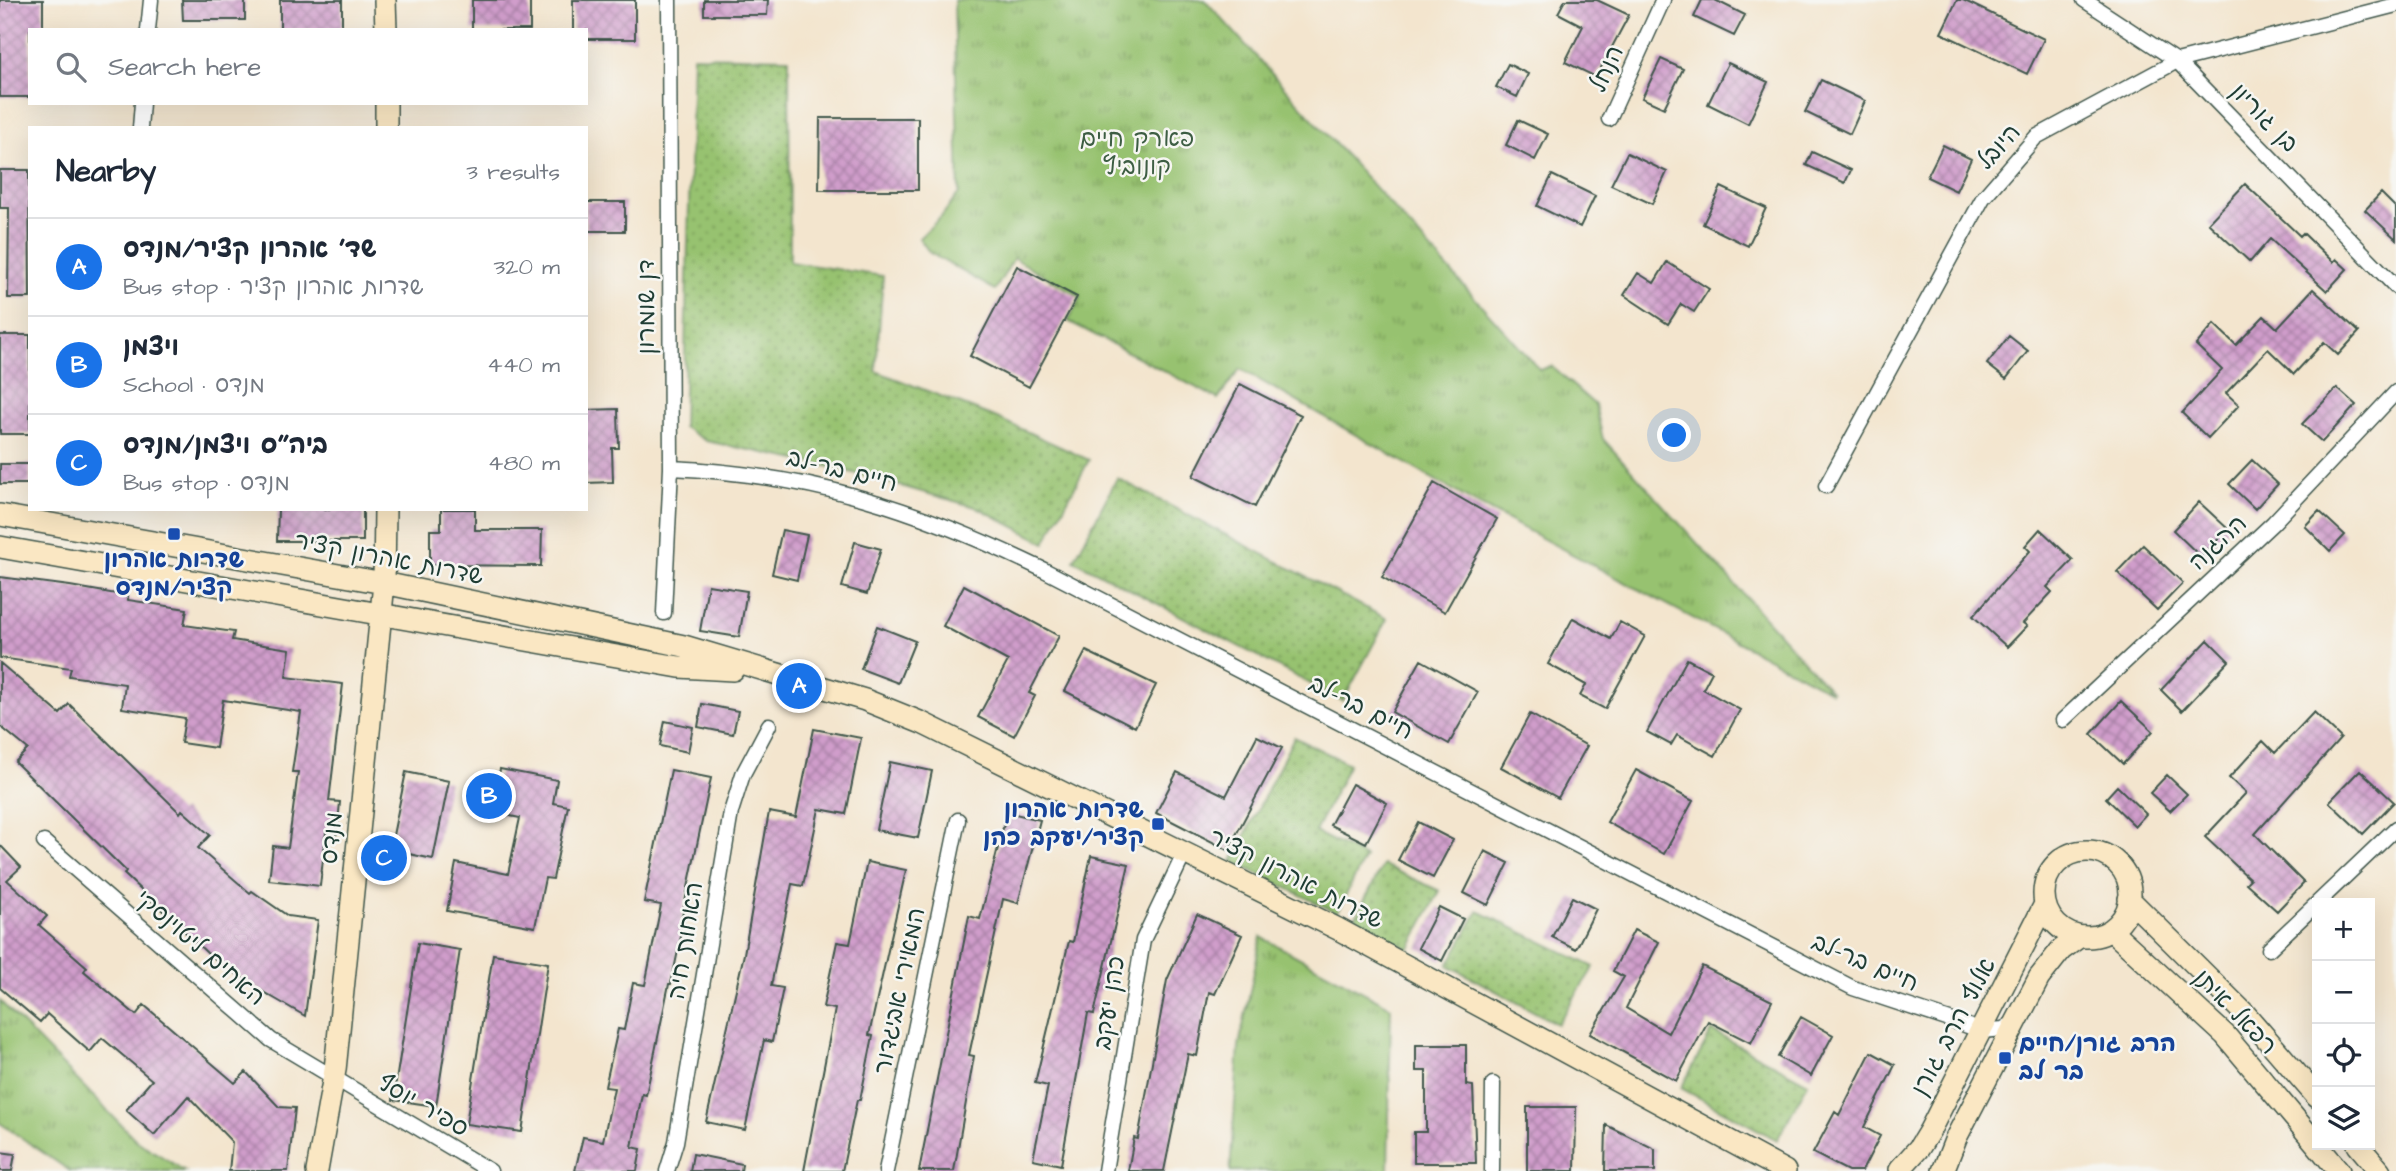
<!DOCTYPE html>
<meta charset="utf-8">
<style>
:root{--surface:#fff;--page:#f2f2f3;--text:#1f2937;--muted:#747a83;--line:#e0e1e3;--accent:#1a73e8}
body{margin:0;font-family:"Architects Daughter","Playpen Sans Hebrew",sans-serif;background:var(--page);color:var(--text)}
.controls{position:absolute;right:21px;bottom:21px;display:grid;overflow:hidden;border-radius:0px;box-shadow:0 7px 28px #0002}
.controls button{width:63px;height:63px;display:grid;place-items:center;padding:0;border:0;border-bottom:2px solid var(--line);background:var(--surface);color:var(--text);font:35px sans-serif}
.you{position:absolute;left:1675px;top:436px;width:24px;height:24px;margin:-18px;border:5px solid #fff;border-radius:50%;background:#1a73e8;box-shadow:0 0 0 10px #1a73e833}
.badge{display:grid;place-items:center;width:46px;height:46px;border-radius:50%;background:var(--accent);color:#fff;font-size:23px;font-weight:700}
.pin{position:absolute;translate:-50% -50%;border:4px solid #fff;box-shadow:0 2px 7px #0006}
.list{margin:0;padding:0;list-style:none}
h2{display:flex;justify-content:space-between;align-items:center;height:91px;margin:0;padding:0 28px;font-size:30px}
h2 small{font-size:23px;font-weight:400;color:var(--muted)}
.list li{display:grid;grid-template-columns:46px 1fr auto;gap:21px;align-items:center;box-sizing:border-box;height:98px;padding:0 28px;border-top:2px solid var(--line)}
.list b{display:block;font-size:26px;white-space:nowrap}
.list p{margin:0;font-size:23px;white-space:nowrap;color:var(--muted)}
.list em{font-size:23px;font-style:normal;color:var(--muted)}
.icon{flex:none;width:38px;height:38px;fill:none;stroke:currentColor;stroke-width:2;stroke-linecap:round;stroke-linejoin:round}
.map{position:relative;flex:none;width:2396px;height:1171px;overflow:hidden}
.search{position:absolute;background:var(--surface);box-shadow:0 7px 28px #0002;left:28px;top:28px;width:560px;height:77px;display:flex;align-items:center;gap:18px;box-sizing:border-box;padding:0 24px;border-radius:0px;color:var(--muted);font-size:26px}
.panel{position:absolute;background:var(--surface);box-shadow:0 7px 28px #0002;left:28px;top:126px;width:560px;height:385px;border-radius:0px}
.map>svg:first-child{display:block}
.grass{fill:url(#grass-dots);stroke:#5b8052;stroke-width:2}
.park{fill:url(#park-tufts);stroke:#5b8052;stroke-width:2}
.building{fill:url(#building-cross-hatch)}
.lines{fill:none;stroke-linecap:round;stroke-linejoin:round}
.street-casing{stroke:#3f564b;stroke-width:17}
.secondary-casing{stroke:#3f564b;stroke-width:24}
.street{stroke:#fff;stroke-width:14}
.secondary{stroke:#fae7c3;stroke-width:21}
.transit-dot{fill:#1a4fb4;stroke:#f6f6f2;stroke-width:2.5}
.labels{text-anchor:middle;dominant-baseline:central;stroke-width:5;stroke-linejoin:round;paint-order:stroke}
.street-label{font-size:24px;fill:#1f3d34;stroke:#f6f6f2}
.park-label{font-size:24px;fill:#3d5e43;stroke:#f6f6f2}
.transit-label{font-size:24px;font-weight:bold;fill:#164399;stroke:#f6f6f2}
</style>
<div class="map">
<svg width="2396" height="1171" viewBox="0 0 2396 1171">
<defs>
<pattern id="grass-dots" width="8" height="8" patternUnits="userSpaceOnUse" patternTransform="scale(1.75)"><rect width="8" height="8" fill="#97c26f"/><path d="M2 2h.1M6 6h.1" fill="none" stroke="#7b9f5c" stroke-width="1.8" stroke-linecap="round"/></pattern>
<pattern id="park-tufts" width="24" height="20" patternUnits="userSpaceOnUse" patternTransform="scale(1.75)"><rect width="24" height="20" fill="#97c26f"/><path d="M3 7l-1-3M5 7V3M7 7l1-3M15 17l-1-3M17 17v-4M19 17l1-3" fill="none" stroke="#7b9f5c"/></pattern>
<pattern id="building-cross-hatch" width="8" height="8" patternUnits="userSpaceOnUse" patternTransform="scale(1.75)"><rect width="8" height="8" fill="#d09dcb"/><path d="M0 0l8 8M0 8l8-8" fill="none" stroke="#a881a6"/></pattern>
</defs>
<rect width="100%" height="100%" fill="#f6f6f2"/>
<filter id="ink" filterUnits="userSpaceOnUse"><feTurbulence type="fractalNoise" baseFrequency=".0143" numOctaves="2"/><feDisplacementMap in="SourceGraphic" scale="14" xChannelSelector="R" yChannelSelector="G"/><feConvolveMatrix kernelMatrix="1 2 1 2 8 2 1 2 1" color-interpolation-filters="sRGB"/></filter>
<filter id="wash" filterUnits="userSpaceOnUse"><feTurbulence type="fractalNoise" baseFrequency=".00686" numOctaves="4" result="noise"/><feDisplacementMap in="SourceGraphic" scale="28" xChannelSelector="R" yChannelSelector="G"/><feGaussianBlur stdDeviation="1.57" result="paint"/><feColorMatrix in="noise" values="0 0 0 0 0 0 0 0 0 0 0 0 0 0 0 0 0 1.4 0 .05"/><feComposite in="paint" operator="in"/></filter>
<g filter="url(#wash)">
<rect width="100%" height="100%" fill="#f3e5ce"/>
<path class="grass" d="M693 56 789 58 790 262 883 276 876 371 997 418 1089 460 1045 543 979 508 836 468 706 441 683 427Z
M1117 478 1387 619 1343 701 1074 560Z
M1294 737 1349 764 1315 832 1365 857 1337 913 1232 861Z
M1383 865 1440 891 1409 949 1354 920Z
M1478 911 1594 967 1557 1024 1448 965Z
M1712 1031 1808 1083 1777 1140 1681 1088Z"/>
<path class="park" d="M954 0H1205L1540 370 1551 366 1595 405 1603 439 1832 692 1472 501 1240 369 1218 399 1068 321 1081 297 1014 258 995 290 930 253 919 238 941 217 959 193Z
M1261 937 1391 1007 1388 1171H1230L1239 1046Z
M0 1001 137 1141 185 1171H70L0 1123Z"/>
<g id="blocks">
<path class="building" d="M0 0H43V30H30V97H0Z
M182 0H245V20H183Z
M280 0H342V30H280Z
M472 0H530V30H472Z
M573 0H635V39H586V30H573Z
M704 0H768L767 15H704Z
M1565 0H1597L1629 15 1596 77 1565 62 1583 26 1558 13Z
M1702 0H1715L1745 15 1734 36 1694 17Z
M1957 0H1963L2044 39 2027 74 1941 33Z
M1661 59 1683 69 1664 108 1642 98Z
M1728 63 1768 82 1748 124 1708 104Z
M1508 64 1528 74 1517 97 1496 87Z
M1821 80 1865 101 1850 134 1805 112Z
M820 118H918V190H819Z
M1518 120 1548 134 1535 160 1506 145Z
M1943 145 1971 159 1956 191 1927 177Z
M1812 152 1851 170 1845 183 1806 165Z
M1627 153 1667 172 1652 204 1611 185Z
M0 170H29L30 298H8L9 208H0Z
M1552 175 1595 196 1580 227 1537 206Z
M2245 184 2300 236 2303 233 2333 262 2336 259 2347 269 2327 291 2270 239 2250 262 2208 223Z
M1721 187 1766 208 1748 246 1703 224Z
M2381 193 2396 208V239L2365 210Z
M586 202H625V231H586Z
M1667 262 1709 289 1694 312 1681 304 1668 324 1624 295 1638 273 1654 283Z
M1017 266 1077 297 1029 387 970 356Z
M2313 289 2359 332 2338 355 2324 342 2294 374 2268 349 2226 393 2239 405 2208 438 2182 413 2222 370 2196 345 2214 324 2236 345 2264 316 2277 328Z
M0 335H30V434H0Z
M2009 336 2028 351 2006 379 1987 364Z
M1240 384 1301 415 1255 507 1193 476Z
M2337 388 2356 405 2322 442 2302 424Z
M618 409 619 448H612L613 482 586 483V410Z
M2252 460 2278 484 2255 509 2229 484Z
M0 464H30V484H0Z
M1434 483 1497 519 1445 612 1382 577Z
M2199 502 2228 529 2201 557 2173 530Z
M278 509H363V541H277Z
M441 509H475V530H542L541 566 430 565V530H441Z
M2319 511 2345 535 2330 551 2305 526Z
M2040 529 2073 560 2047 587 2052 592 2023 623 2027 626 2007 647 1973 616 2030 551 2025 546Z
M782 530 807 535 797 580 772 574Z
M855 542 881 549 867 594 842 587Z
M2143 545 2183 583 2157 610 2117 572Z
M0 577 70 586 128 596V600L187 609 184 625 234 632 232 640 290 649 286 677 343 684 329 801 340 802 337 834 326 832 320 886 269 880 273 846 288 848 298 772H292L301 712 223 700 216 748 181 743 185 718 122 708 125 684 69 676 71 668 0 658Z
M708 585 747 591 739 637 700 631Z
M964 585 1059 636 1029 693 1035 696 1014 736 978 717 1008 661 943 626Z
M1573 618 1611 639 1620 622 1645 636 1605 709 1580 696 1586 685 1548 664Z
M877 626 915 641 898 683 861 669Z
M2208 640 2229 661 2182 711 2161 690Z
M1086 651 1156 685 1135 727 1065 691Z
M1687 659 1712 672 1703 689 1740 710 1715 756 1677 735 1671 745 1647 732Z
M1421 660 1478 692 1449 744 1392 712Z
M0 663 60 714 69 704 180 813 182 810 210 835 198 848 250 893 252 891 288 916 318 920 305 1016 258 989 207 953 124 874 126 871 15 762 28 749 0 726Z
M2121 701 2153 731 2123 764 2091 734Z
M702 704 738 711 733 734 698 727Z
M2314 712 2341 738 2255 834 2304 883 2277 911 2246 883 2250 879 2205 837 2246 793 2229 778 2263 741 2275 753Z
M1530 714 1587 746 1558 798 1501 767Z
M665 721 693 727 688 752 660 746Z
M814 729 861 738 846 814 819 809 803 886 792 884 771 986 783 988 772 1042 764 1040 745 1130 706 1122 744 954 769 812 796 817Z
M1257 736 1282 748 1228 850 1156 813 1177 772 1226 796Z
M890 762 932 771 918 838 876 830Z
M500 769 557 780 553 803 568 806 553 879 545 878 535 927 447 911 456 863 508 874 520 818 491 812Z
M671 770 711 778 681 921 684 922 671 984H669L646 1095 642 1094 632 1147 641 1149 637 1171H575L583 1137 603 1141 614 1088 605 1087 618 1029 624 1030 633 983 645 985 661 905 644 902Z
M1636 770 1693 801 1664 854 1607 822Z
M2360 770 2394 802 2363 834 2329 802Z
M406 772 449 781 433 859 390 850Z
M2167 775 2187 794 2170 811 2150 793Z
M1352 784 1387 803 1366 843 1330 825Z
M2117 786 2146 814 2135 826 2106 798Z
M1007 812 1040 820 1018 903 1003 899 969 1055 974 1056 954 1171H919L969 916 980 919Z
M1418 822 1453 840 1433 878 1398 860Z
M0 845 21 867 7 880 47 916 39 925 87 967 84 971 136 1015 144 1005 235 1083 246 1072 279 1107 295 1108 288 1171H229L232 1142 188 1096 154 1135 126 1110 152 1080 102 1038 90 1052 47 1014 40 1022 0 988Z
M1485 851 1509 863 1488 905 1464 893Z
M1091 856 1129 864 1094 1014 1088 1013 1061 1165 1033 1159 1048 1086 1035 1083 1069 941 1073 942Z
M867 862 906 870 869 1035 873 1036 860 1100H857L842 1171H804L835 1009 823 1007 837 942 850 944Z
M1572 897 1596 909 1576 949 1552 937Z
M1439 907 1463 919 1442 961 1418 948Z
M1197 914 1242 935 1215 994 1209 992 1197 1056 1188 1054 1164 1171H1128L1134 1138 1138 1139 1167 980Z
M1634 930 1659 942 1626 1008 1668 1033 1702 966 1772 1001 1751 1043 1708 1021 1676 1081 1590 1034 1624 977 1613 971Z
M418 943 460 950 436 1106 393 1100Z
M493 954 548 963 522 1132 466 1124Z
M1801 1017 1833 1035 1811 1076 1778 1057Z
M1416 1045H1466V1085L1473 1086 1476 1163H1414V1132H1426V1071H1416Z
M1871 1052 1895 1065 1864 1127 1880 1136 1862 1171H1848L1813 1153 1835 1112 1839 1115Z
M1527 1107H1576L1575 1171H1527Z
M1606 1125 1655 1149V1171H1605Z
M0 1152 15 1154 12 1171H0Z
M693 1154 742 1164 741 1171H690Z"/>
</g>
</g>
<g filter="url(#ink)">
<use href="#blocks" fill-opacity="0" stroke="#3f564b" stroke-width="2"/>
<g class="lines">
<defs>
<path id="street" d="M2084 0 2177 61 2396 287
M148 30 151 0
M1609 119 1663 0
M140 128 142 103
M671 468C814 475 916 508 1044 570L1853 988 1983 1031 2003 1029 2015 1022
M1826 486 1983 198 2036 137 2177 61 2396 5
M664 613 671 468 669 0
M2063 720 2273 523 2396 392
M44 842 271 1040 490 1171
M2269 949 2396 828
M667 1171 676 1142 731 812 743 774 769 725
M886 1171 958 820
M1105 1171 1143 940 1185 852
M1492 1171 1493 1084"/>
<path id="secondary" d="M385 0 386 30
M386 103V128
M0 515 384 583 684 646 865 700 922 723 1338 929 1785 1171
M0 547 679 667 733 670
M2044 894a43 43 0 1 1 86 0a43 43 0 1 1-86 0Z
M2129 899 2246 1015 2317 1097
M2111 930 2225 1035 2339 1171
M2358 1145 2380 1171
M1900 1169 1919 1148 1930 1130 2045 904
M317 1171 335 1070 384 583 385 509
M1943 1171 1956 1138 2039 978 2061 950 2079 937"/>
</defs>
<use href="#street" class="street-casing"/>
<use href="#secondary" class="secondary-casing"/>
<use href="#street" class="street"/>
<use href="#secondary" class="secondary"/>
</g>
</g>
<g class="transit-dot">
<rect x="167" y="527" width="14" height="14" rx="3.5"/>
<rect x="1151" y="817" width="14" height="14" rx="3.5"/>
<rect x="1998" y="1051" width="14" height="14" rx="3.5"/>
</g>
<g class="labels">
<g class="street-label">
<text transform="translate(1607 69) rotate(-65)">הנחל</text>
<text transform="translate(2264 118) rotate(46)">בן גוריון</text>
<text transform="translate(1999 147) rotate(-48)">היובל</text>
<text transform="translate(647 307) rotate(-90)">דן שומרון</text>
<text transform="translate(842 471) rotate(14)">חיים בר-לב</text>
<text transform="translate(2218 543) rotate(-43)">ההגנה</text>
<text transform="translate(389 559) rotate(11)">שדרות אהרון קציר</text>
<text transform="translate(1361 708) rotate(27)">חיים בר-לב</text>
<text transform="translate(332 838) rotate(-84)">מנדס</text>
<text transform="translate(1296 879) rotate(27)">שדרות אהרון קציר</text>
<text transform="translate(686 941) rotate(-81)">האחות חיה</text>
<text transform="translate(200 948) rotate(41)">האחים ליטוינסקי</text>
<text transform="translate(1865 963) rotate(23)">חיים בר-לב</text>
<text transform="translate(900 991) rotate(-78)">המאירי אביגדור</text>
<text transform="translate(1110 1003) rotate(-81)">כהן יעקב</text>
<text transform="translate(2235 1012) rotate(46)">רפאל איתן</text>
<text transform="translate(1954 1027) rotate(-62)">אלוף הרב גורן</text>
<text transform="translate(423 1106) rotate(30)">ספיר יוסף</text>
</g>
<g class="park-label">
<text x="1137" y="139">פארק חיים<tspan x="1137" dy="28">קונוביץ</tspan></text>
</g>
<g class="transit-label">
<text x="174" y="560">שדרות אהרון<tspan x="174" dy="28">קציר/מנדס</tspan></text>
<text x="1144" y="810" text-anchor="end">שדרות אהרון<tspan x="1144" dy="28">קציר/יעקב כהן</tspan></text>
<text x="2019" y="1044" text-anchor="start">הרב גורן/חיים<tspan x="2019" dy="28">בר לב</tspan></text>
</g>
</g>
</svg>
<div class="controls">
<button>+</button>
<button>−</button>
<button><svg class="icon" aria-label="locate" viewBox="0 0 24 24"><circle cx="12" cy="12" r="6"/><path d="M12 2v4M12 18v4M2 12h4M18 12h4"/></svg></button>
<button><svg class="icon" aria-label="layers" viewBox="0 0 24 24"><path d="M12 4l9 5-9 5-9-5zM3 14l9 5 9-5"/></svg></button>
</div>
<div class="you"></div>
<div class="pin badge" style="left:799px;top:686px">A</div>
<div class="pin badge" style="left:489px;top:796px">B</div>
<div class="pin badge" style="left:384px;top:858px">C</div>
<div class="search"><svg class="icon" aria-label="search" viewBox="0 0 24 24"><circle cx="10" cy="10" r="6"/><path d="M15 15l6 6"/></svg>Search here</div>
<section class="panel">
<h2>Nearby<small>3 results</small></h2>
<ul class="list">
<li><span class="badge">A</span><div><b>שד׳ אהרון קציר/מנדס</b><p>Bus stop · שדרות אהרון קציר</p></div><em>320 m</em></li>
<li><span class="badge">B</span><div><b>ויצמן</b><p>School · מנדס</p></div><em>440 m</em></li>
<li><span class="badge">C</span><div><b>ביה״ס ויצמן/מנדס</b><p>Bus stop · מנדס</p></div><em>480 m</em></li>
</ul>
</section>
</div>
